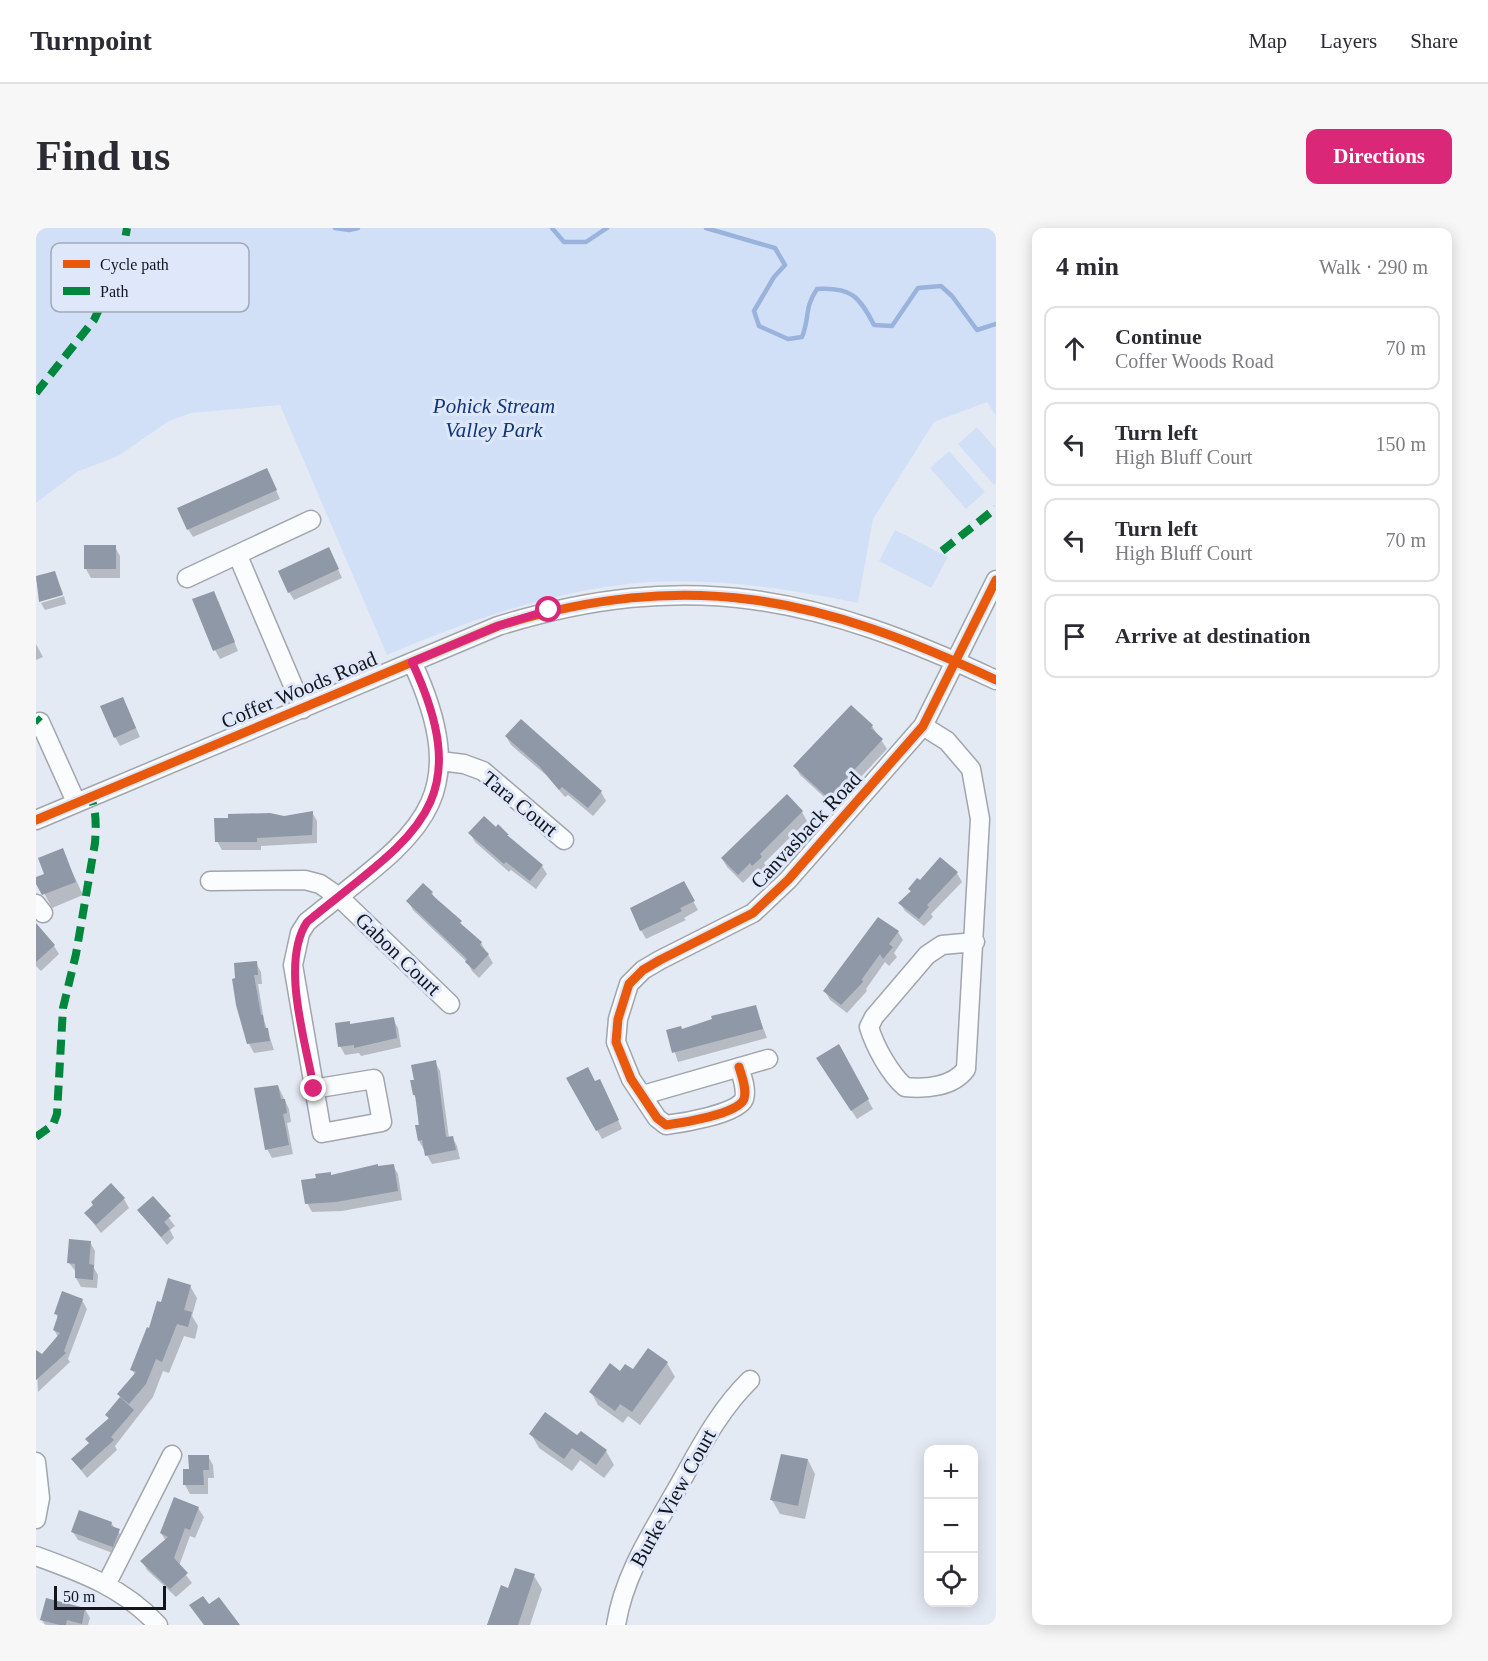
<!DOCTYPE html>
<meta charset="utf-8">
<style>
:root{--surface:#fff;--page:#f7f7f7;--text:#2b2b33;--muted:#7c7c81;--line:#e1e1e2;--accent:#db2777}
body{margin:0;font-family:Georgia,serif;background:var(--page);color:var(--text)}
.controls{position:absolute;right:18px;bottom:18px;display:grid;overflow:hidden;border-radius:12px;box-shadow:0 3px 15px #0003}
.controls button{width:54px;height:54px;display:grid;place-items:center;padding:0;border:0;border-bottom:2px solid var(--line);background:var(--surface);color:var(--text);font:30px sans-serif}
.scale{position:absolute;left:18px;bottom:15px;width:112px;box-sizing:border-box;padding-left:6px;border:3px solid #13161c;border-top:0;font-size:16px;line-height:21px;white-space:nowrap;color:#13161c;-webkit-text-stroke:4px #dee8fa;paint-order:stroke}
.stop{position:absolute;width:18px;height:18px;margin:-14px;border:4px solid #db2777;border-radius:50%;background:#fff}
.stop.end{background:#db2777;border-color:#fff;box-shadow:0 2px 6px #0008}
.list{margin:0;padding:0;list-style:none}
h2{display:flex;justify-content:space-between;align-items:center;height:78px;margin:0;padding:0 24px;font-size:26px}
h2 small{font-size:20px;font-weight:400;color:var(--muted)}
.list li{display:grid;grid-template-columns:39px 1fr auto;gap:18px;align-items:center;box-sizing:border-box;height:84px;margin:0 12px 12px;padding:0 12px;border:2px solid var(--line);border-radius:12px}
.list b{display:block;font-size:22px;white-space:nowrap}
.list p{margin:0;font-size:20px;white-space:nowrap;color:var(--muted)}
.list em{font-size:20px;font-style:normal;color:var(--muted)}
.icon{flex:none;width:33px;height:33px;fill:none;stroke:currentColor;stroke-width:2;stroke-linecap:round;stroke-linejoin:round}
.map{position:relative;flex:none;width:960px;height:1397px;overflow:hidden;border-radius:12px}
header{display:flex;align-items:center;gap:36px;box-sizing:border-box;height:84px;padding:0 30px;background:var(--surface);border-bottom:2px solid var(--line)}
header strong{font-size:28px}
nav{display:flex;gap:33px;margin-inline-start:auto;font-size:21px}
.intro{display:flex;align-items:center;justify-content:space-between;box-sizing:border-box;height:144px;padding:0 36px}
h1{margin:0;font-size:42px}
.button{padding:15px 27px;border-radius:12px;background:var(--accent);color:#fff;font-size:21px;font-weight:700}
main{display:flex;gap:36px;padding:0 36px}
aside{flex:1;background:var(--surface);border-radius:12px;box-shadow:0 3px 15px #0003}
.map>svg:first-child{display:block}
.green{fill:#d2e0f7}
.shadow{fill:#0003}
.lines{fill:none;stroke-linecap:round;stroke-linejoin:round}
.stream{stroke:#9ab3dd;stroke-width:4.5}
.building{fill:#8f98a6}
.minor-casing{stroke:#a1a5ac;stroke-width:21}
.minor{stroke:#fbfcfd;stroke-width:18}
.quiet{stroke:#00873e;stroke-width:8;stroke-dasharray:15 8;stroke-linecap:butt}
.cycleway-casing{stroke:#dee8fa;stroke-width:13}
.cycleway{stroke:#e8590c;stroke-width:9}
.route{stroke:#db2777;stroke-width:8}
.labels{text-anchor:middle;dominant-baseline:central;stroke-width:6;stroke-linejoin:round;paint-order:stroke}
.park-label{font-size:21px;font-style:italic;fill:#113677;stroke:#dee8fa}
.street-label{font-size:21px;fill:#13161c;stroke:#dee8fa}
.key{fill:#dee8fa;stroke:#a1a9b7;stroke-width:1.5}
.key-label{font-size:16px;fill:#13161c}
</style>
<header>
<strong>Turnpoint</strong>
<nav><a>Map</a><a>Layers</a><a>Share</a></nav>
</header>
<div class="intro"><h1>Find us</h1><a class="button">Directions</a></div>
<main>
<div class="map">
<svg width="960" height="1397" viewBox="0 0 960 1397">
<rect width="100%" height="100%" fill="#e4eaf4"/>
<path class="green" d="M0 0H960V188L951 174 898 194 837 291 822 375C742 359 659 346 577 358 499 369 424 396 351 427L244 177 155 185 133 193 82 228 41 244 0 275Z
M941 199 960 221V255L958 257 922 216Z
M913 223 949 264 930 281 894 240Z
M859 302 912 329 895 360 843 333Z"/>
<path class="shadow" d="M235 251 244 271 157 309 152 301Z
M79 319 84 328V350H55L50 341Z
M297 330 306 350 258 372 253 364Z
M18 344 27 365 4 372 0 350Z
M28 368 30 376 9 382 5 375Z
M182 373 202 423 184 431 179 422Z
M0 416 7 429 0 432Z
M91 479 104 509 84 518 79 509Z
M815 479 836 498 851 521 798 578 764 547 759 538Z
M470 508 565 564 570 573 557 588 532 567 529 569 510 547 475 517Z
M276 584 281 593V615L225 618V622H186L181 613 248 589Z
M766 584 771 593 728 635 730 638 722 645 720 642 707 655 691 639 686 630Z
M462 598 475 613 506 638 511 646 500 661 475 642 473 644 439 614 434 605Z
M26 622 47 667 16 680 0 650 10 646Z
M921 645 926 654 895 686 897 689 888 698 869 683 864 675 875 664 874 661 884 654Z
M647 655 662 682 648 690 650 692 610 711 605 702Z
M396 665 401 673 445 715 457 735 443 750 436 743 431 734 377 682 372 673Z
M862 704 867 712 858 725 861 729 853 738 849 734 830 761 831 763 811 785 794 772 789 763Z
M0 705 18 718 23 726 5 743 0 738Z
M220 735 225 744 226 756H222L228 792 238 822 218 825 213 816 198 752Z
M719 778 731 810 642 834 632 803 646 802Z
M357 791 362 800 365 819 325 828 323 825 309 827 304 818Z
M803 818 837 881 821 891 787 839Z
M399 834 404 843 413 910 416 909 421 918 424 931 396 936 383 913 382 873 378 867Z
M532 850 559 855 568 861 586 901 566 911Z
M242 858 253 881 255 894 251 895 257 926 236 930 231 921Z
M357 938 362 946 366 972 306 983 276 984 271 975 281 951 294 945 296 948 328 942V939Z
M117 970 139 998 134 1002 138 1010 131 1017 103 982Z
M88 971 93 980 65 1005 50 986Z
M54 1014 59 1023 58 1040 62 1047 61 1060 45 1059 40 1050V1044L33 1035Z
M154 1058 161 1070 156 1088 162 1098 159 1111 148 1108 133 1145 127 1143 117 1169 79 1218 81 1222 51 1250 37 1232 54 1216 73 1192 71 1187 85 1170 83 1166 99 1147 96 1141 126 1076Z
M46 1072 51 1081 32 1131 34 1134 2 1164 0 1126 6 1128 22 1109 18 1102 22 1090 20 1086Z
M631 1135 639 1149 604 1197 592 1188 587 1195 562 1177 555 1164 585 1145Z
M545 1205 570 1223 578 1237 568 1250 544 1232 536 1243 503 1220 495 1206 542 1209Z
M172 1228 177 1237 178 1250H172V1266H154L149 1257 154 1242Z
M772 1232 779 1246 769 1291 744 1286 736 1272Z
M162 1280 168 1289 159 1310 154 1308 143 1338 156 1355 140 1369 111 1342 106 1333 130 1313 125 1305Z
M75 1295 88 1311 82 1327 42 1312 37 1304Z
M498 1348 506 1361 494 1397H451L466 1359 473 1362Z
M49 1381 54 1390 52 1397H9L6 1392Z"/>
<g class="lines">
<path class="stream" d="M299 0 313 2 322 0
M516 0 528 14H550L571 0
M670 0 739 20 749 37 738 49 718 83 723 98 752 111 766 109C774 89 768 80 781 61 815 59 823 68 838 97L856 98 882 60 905 58 916 68 941 102 960 96"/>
</g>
<path class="building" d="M231 240 241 262 151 302 141 280Z
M48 317H80V341H48Z
M293 319 303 341 252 365 242 343Z
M19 343 27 367 3 374 0 348Z
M178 363 199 414 177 423 156 371Z
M87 469 100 500 78 510 64 478Z
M815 477 837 497 835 500 847 511 792 570 757 538Z
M485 491 566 563 552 580 526 559 523 562 503 538 469 508Z
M751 566 767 583 724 626 726 629 716 638 714 635 702 647 685 630Z
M277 583 276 607 221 610V614H179L178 590H192V586L234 585 248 588Z
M448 588 460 599 462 596 473 607H471L507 637 494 653 470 634 468 636 432 605Z
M27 620 40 654 6 667 0 656V649L8 646 2 630Z
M904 629 922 644 891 677 893 679 883 691 862 675 875 663 872 661 881 650 884 652Z
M648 653 659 673 644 680 646 683 604 703 594 680Z
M387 655 397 664 395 666 426 693 424 695 446 714 444 717 453 726 438 742 429 734 431 731 370 673Z
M842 689 863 703 853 716 857 719 847 731 844 726 826 751 827 754 805 777 787 763Z
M0 695 19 717 0 734Z
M221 733 222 747H218L225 787H227L229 800H232L234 813 211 816 200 777 196 751 199 750 198 735Z
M720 777 727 801 636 825 630 802 645 798 646 801 676 791 675 788Z
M358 789 361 810 318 820V817L302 819 299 795 314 793V796Z
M803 816 833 871 815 883 780 830Z
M400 832 410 909 417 908 420 922 389 928 386 912 382 913 379 897H383L379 867H377L374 852H378L375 837Z
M552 839 559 853 564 851 583 892 560 903 530 850Z
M242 857 245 871H249L251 885 247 886 253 917 229 922 218 860Z
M342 936V938L358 936 362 963 300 974 269 976 265 952 280 950 279 946 295 944V947Z
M75 955 89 970 60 997 48 985 57 977 55 974Z
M117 968 135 988 128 994 134 1001 125 1009 101 982Z
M33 1011 55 1013 53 1036 58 1037 57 1052 39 1050V1036L31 1035Z
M132 1050 155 1057 148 1082 156 1084 152 1099 141 1096 126 1134 120 1131 110 1156 93 1176 81 1166 100 1144 94 1142 111 1099 113 1100 121 1073 125 1074Z
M26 1063 47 1071 28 1123 30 1125 0 1152V1122L6 1126 24 1105 17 1102 22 1087 18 1086Z
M612 1120 632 1134 596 1184 584 1176 579 1183 553 1164 574 1135 584 1143 589 1136 597 1141Z
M84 1169 98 1182 75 1209 78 1212 45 1242 35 1231 53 1215 49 1211 73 1190 69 1187Z
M509 1184 541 1207 545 1203 571 1222 560 1237 536 1220 528 1231 493 1206Z
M745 1226 772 1231 762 1278 734 1272Z
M152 1227H173V1242H167L168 1257H147V1241H153Z
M138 1269 163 1279 154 1302 149 1300 138 1330 152 1345 134 1361 104 1333 132 1309 124 1305Z
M43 1282 76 1294 75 1298 84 1301 77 1319 35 1304Z
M479 1340 499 1346 482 1397H451L465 1357 472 1360Z
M167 1368 173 1376 183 1369 204 1397H168L153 1377Z
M10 1370 49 1380 46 1396 31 1392 30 1397H24L4 1392Z"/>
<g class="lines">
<defs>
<path id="minor" d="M202 328 267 481
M151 350 275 292
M887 498 911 513 935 541 944 591 930 841C917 859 890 861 869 859 854 846 839 819 833 799L838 789 891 727 906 717 939 714
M0 499 4 494 40 574
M404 533 428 536 447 543 528 612
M0 592 462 398C653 339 783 369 960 452
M174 653 269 652 284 656 303 669 414 776
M0 676 7 685
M703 839C706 849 711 861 708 871 702 886 646 895 630 897L621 890 595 851 580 814 582 791 593 756 607 742 624 732 717 685 752 652 887 498 960 352
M277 861 338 851 346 894 286 905 257 737 264 705 271 694C374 610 444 580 376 434
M607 867 732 831
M0 1234 4 1270 0 1291
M0 1328C47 1345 88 1360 122 1397
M71 1355 136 1227
M580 1397C588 1346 617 1303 642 1259 663 1222 683 1182 714 1152"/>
</defs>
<use href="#minor" class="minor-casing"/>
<use href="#minor" class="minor"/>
<path class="quiet" d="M0 165 58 92 85 34 91 0
M906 323 960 280
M0 490 4 494
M0 909 17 897 21 886 27 780 40 726 59 615C60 599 61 583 54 568"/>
<defs>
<path id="cycleway" d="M0 592 462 398C653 339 783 369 960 452
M703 839C706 849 711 861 708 871 702 886 646 895 630 897L621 890 595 851 580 814 582 791 593 756 607 742 624 732 717 685 752 652 887 498 960 352"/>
</defs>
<use href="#cycleway" class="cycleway-casing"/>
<use href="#cycleway" class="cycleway"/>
</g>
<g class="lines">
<path class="route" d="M278 861C270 815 244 735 271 694 374 609 444 580 376 434L462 398 513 382"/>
</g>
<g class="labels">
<g class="park-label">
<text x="458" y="178">Pohick Stream<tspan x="458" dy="24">Valley Park</tspan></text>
</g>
<g class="street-label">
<text transform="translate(263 462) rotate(-23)">Coffer Woods Road</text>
<text transform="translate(484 576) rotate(39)">Tara Court</text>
<text transform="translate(770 602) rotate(-47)">Canvasback Road</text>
<text transform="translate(362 726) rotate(44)">Gabon Court</text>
<text transform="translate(637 1270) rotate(-61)">Burke View Court</text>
</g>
</g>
<rect x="15" y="15" width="198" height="69" rx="9" class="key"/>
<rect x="27" y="32" width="27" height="8" fill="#e8590c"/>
<rect x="27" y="59" width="27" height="8" fill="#00873e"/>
<g class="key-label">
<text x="64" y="42">Cycle path</text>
<text x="64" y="69">Path</text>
</g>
</svg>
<div class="controls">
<button>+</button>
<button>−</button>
<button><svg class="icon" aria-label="locate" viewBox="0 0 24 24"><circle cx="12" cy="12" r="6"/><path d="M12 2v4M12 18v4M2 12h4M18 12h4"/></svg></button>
</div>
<div class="scale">50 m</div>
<div class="stop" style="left:513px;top:382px"></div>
<div class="stop end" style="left:278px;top:861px"></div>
</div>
<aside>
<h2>4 min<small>Walk · 290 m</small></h2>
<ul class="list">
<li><svg class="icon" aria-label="ahead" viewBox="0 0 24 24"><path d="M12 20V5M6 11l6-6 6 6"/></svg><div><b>Continue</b><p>Coffer Woods Road</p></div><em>70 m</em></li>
<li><svg class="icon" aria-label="left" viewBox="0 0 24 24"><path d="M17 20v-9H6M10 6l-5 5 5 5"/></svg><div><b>Turn left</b><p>High Bluff Court</p></div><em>150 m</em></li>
<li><svg class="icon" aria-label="left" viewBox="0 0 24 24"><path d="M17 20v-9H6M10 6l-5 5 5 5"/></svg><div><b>Turn left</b><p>High Bluff Court</p></div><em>70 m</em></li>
<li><svg class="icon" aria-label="arrive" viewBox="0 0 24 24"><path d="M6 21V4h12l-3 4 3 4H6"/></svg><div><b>Arrive at destination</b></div></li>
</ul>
</aside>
</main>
